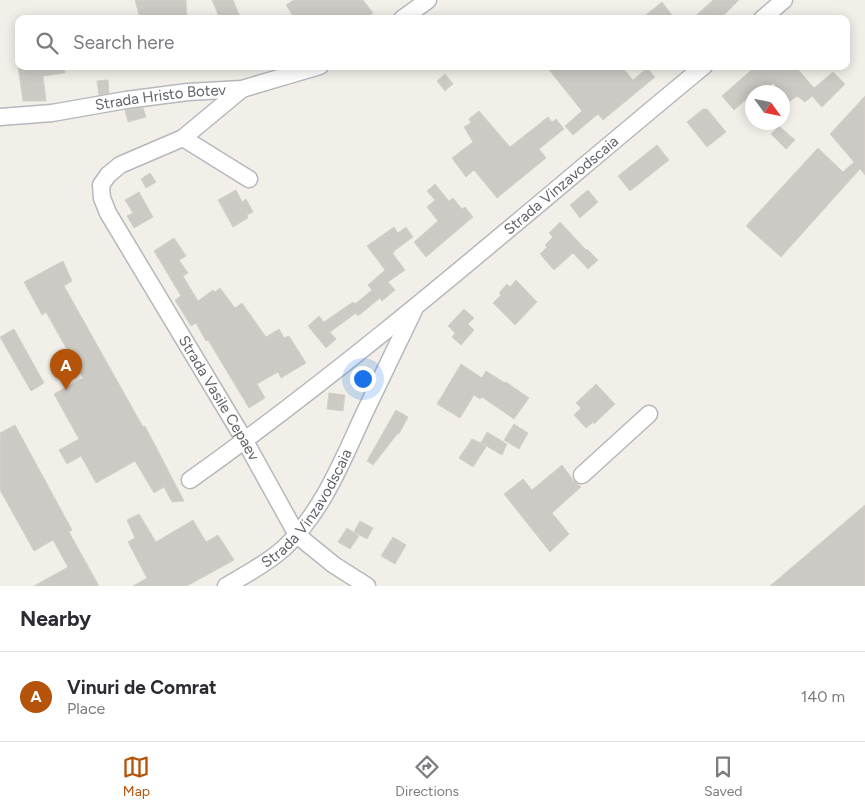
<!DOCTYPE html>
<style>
:root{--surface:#fff;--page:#f7f7f7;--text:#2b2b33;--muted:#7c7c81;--line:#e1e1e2;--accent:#b45309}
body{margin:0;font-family:Figtree,sans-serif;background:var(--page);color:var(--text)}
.compass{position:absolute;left:745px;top:85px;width:45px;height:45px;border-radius:50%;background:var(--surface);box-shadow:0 2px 12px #0003;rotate:123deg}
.you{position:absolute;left:362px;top:378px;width:18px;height:18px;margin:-12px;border:4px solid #fff;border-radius:50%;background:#1a73e8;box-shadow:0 0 0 8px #1a73e833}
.badge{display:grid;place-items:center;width:32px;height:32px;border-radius:50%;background:var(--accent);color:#fff;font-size:16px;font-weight:700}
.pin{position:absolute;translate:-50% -41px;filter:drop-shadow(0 1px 2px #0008)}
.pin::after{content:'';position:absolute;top:26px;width:18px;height:15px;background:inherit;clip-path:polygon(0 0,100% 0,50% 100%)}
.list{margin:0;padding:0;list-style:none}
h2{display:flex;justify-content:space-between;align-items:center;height:65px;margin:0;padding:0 20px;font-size:21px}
h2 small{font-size:16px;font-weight:400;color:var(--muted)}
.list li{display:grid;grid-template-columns:32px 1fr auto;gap:15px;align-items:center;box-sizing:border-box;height:90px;padding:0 20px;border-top:1px solid var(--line)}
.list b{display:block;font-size:19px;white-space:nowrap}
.list p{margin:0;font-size:16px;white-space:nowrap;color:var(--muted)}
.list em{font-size:16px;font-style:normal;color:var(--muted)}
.icon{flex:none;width:28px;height:28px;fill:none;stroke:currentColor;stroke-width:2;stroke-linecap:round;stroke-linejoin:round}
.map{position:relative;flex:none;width:865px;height:586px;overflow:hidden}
.search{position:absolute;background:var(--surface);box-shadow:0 2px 12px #0003;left:15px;right:15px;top:15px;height:55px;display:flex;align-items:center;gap:12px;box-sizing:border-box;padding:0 18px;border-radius:10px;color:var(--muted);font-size:19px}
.sheet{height:155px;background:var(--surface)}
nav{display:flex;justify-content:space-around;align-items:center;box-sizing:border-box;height:70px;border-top:1px solid var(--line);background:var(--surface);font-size:14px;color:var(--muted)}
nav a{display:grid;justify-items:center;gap:2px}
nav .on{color:var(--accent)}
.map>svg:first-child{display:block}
.building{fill:#cccac5;stroke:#d6d1c6}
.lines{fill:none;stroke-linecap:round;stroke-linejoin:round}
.minor-casing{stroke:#b5b8bc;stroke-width:19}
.minor{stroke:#fff;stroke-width:16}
.labels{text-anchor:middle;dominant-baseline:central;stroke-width:5;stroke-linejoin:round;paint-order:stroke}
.street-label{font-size:15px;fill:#5f6368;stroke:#fff}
</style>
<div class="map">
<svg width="865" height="586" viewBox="0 0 865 586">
<rect width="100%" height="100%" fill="#f1efe8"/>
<path class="building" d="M135 0H186L187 19H140Z
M212 0H233L241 19H220Z
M294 0H363L373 13 365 19H295L286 5Z
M713 0H739L720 19H692Z
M662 2 675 19H641Z
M18 66H64L65 73 43 76 46 101H23Z
M546 66H621L633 80 647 68 655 77 603 120 598 114 573 135 565 126 582 111Z
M756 66H795L814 88 833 72 845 84 822 107 812 96 805 102 797 96 789 102 773 83 767 89 764 85 752 92V94L734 110 722 96 723 95Z
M445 74 453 84 445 91 437 81Z
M108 80 109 93 99 95 97 81Z
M865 96V175L860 169 781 257 746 226 818 148 843 172 854 162 830 134Z
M143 108 146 117 128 122 125 110Z
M703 109H707L726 132 707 147 687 122Z
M479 111 510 147 548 117 552 122 556 119 564 129 539 149 546 158 497 198 474 170 466 177 452 158 473 142 464 127 471 123 469 119Z
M779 126 795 140 786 149 771 134Z
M657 145 669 160 630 191 618 176Z
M150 173 156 182 146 188 141 179Z
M435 184 449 201 453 198 462 209 465 207 473 217 426 257 414 242 438 221 427 207 435 200 427 191Z
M236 190 242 202 246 199 253 212 247 215 248 218 233 227 218 200Z
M588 190 598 202 580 218 570 205Z
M139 192 153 217 134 228 127 216 133 213 125 200Z
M560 222 586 250 587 249 598 260 588 269 573 253 554 270 540 254 547 247 545 245 553 237 549 233Z
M394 227 398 233 406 227 413 237 394 251 393 254 405 270 388 282 395 290 382 301 380 298 358 316 356 313 330 332 336 339 326 348 308 326 319 316 324 322 353 302 355 304 372 290 368 285 385 270 367 246Z
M174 238 186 256 179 260 188 273 183 276 198 301 213 290 215 292 220 288 235 308 242 303 266 337 279 329 284 338 289 336 306 363 281 378 278 372 257 384 265 398 249 408 208 340 206 341 196 323 191 326 175 300 181 296 154 251Z
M63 261 72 281 64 286 143 427 145 426 184 501 172 502 164 487 154 493 135 461 96 483 81 456 67 464 59 450 79 439 54 394 83 378 46 312 42 315 24 282Z
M516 280 537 302 515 325 493 303 501 295 499 293 507 284 510 287Z
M464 309 474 318 468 324 474 330 461 345 452 337 455 333 448 326Z
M14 329 44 383 31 391 0 337Z
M461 364 482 378 486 371 505 383 506 382 529 398 514 419 482 397 480 399 474 395 460 418 437 404Z
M596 384 615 404 594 424 593 422 586 428 574 415 581 408 576 403Z
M329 393 345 395 343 411 327 409Z
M396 410 408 417 399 434 398 433 373 465 367 461Z
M514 424 528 433 519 449 504 440Z
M15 425 72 530 69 532 99 586H34L68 567 53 540 34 551 0 490V433Z
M487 432 507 444 502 455 481 443 486 447 473 467 459 458 472 439 481 443Z
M562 465 574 481 581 487 552 513 569 534 550 552 504 494 523 479 532 490Z
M865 505V586H770Z
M139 514 156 542 193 520 206 542 218 535 234 560 187 586H133L147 578 128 542 135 538 127 520Z
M360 521 373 528 367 539 354 532Z
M347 528 359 536 350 549 338 542Z
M393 537 406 545 395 564 381 556Z"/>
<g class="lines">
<defs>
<g id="minor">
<path d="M402 19 428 0"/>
<path d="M762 19 784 0"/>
<path id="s1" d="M242 89 183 138 120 165 108 175 101 185 102 198 108 213 245 441 297 535 334 565 367 586"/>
<path id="s2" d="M0 117 52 113 126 100 188 92 242 89 320 66"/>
<path d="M183 138 249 179"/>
<path d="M582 475 649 414"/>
<path id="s3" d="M190 480C369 353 534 206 704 66"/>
<path id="s4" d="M226 586C245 575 266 564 283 549 321 514 342 462 363 416 380 381 397 346 414 310"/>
</g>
</defs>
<use href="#minor" class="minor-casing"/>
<use href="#minor" class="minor"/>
</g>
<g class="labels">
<g class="street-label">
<text stroke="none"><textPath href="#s2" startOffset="162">Strada Hristo Botev</textPath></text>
<text stroke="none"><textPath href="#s3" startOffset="474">Strada Vinzavodscaia</textPath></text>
<text stroke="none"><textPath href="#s1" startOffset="418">Strada Vasile Cepaev</textPath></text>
<text stroke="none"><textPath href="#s4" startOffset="115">Strada Vinzavodscaia</textPath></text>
</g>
</g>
</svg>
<svg class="compass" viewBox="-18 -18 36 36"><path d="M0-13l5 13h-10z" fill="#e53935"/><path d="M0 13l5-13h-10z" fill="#7c7c81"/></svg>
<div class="you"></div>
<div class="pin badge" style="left:66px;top:390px">A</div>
<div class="search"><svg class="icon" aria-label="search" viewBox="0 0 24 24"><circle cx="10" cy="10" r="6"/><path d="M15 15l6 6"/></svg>Search here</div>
</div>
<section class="sheet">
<h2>Nearby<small></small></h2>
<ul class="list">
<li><span class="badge">A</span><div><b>Vinuri de Comrat</b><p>Place</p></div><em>140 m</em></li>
</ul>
</section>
<nav>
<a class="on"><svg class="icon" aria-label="map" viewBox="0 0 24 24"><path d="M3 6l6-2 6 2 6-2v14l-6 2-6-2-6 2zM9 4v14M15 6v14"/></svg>Map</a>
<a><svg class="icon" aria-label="directions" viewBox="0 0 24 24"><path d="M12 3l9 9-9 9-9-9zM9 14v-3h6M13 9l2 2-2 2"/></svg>Directions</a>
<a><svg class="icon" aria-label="saved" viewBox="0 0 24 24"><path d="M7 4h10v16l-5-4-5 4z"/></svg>Saved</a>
</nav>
